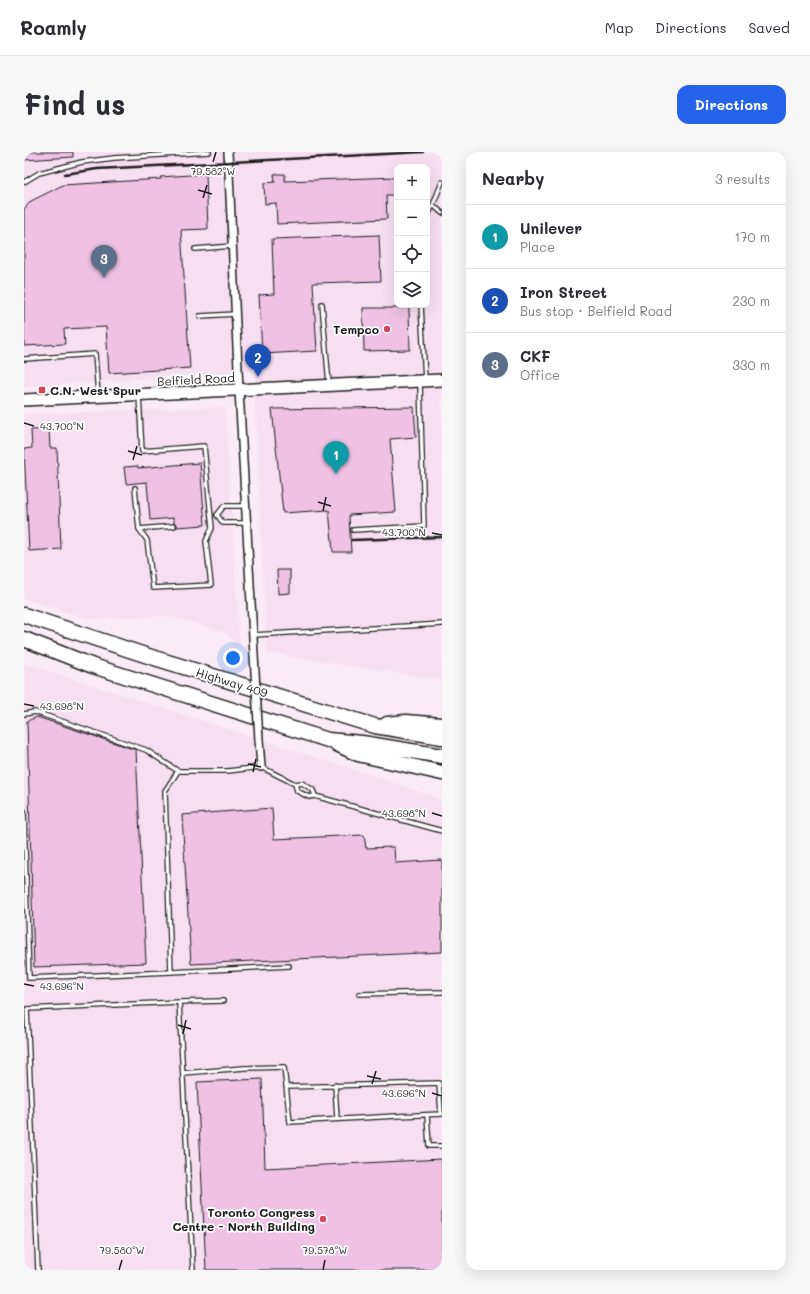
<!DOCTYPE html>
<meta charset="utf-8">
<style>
:root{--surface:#fff;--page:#f7f7f7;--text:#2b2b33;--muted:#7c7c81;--line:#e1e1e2;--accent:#2563eb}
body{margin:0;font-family:Mali,sans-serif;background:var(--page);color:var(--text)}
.controls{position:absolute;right:12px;top:12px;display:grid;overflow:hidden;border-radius:8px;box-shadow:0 4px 16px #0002}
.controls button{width:36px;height:36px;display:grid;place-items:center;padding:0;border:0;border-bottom:1px solid var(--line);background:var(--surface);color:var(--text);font:20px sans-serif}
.you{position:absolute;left:209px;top:506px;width:14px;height:14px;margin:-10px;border:3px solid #fff;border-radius:50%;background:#1a73e8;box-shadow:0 0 0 6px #1a73e833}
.badge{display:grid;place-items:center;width:26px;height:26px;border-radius:50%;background:var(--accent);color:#fff;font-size:13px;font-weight:700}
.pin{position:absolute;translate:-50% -33px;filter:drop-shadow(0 1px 2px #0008)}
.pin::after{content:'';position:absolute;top:21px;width:14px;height:12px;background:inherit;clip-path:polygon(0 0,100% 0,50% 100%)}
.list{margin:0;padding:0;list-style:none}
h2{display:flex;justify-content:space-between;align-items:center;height:52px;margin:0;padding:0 16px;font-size:17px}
h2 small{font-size:13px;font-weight:400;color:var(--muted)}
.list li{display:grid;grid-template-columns:26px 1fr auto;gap:12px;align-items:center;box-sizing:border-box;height:64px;padding:0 16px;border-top:1px solid var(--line)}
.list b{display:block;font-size:15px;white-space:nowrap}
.list p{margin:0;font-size:13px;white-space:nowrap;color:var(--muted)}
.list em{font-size:13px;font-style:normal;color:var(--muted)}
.icon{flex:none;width:22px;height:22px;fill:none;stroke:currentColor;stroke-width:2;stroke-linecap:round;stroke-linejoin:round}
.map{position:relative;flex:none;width:418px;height:1118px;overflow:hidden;border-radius:12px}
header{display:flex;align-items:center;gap:24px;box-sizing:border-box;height:56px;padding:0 20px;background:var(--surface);border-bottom:1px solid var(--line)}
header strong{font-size:19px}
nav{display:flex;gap:22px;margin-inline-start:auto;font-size:14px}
.intro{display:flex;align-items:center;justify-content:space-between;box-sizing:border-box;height:96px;padding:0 24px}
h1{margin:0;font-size:28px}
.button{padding:10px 18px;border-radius:12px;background:var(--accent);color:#fff;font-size:14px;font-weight:700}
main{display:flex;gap:24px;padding:0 24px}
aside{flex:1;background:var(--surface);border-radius:12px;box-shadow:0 4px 16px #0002}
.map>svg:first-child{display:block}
.built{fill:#f7dff1;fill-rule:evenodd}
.building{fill:#efc1e4;stroke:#1c1c1c}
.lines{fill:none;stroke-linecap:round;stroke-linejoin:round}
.service-casing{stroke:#1c1c1c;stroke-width:6}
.minor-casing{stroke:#1c1c1c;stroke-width:10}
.secondary-casing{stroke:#1c1c1c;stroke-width:14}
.motorway-casing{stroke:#1c1c1c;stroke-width:17}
.service{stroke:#fff;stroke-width:3.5}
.minor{stroke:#fff;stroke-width:7}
.secondary{stroke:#fff;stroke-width:11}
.motorway{stroke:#fff;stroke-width:14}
.rail{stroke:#1c1c1c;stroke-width:2.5}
.minor-bridge-casing{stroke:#1c1c1c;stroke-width:10;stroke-linecap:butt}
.minor-bridge{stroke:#fff;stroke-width:7}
.ticks{fill:none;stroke:#1c1c1c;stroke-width:1.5}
.poi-dot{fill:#d1495b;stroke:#fff;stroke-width:1.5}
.labels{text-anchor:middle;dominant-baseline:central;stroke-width:3.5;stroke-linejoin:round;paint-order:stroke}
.poi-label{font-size:12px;font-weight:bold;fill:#1c1c1c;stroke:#fff;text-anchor:end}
.street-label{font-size:12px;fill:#1c1c1c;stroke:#fff}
.ticks-label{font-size:10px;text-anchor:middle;fill:#1c1c1c;stroke:#fff;stroke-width:3.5;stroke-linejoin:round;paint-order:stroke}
</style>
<header>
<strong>Roamly</strong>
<nav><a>Map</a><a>Directions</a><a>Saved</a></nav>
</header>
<div class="intro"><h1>Find us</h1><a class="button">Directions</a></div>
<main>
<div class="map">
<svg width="418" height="1118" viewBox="0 0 418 1118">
<rect width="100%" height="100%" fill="#faecf7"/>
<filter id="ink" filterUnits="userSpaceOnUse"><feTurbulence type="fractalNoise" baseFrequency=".025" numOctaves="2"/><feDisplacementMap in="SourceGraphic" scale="8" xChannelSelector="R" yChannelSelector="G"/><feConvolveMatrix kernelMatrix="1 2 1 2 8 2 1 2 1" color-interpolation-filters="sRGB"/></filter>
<g filter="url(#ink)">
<path class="built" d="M0 0H418V528L243 501 231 259V219L0 235ZM373 15H403V153H373Z
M201 255 216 494 200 480 144 464 65 467 0 447V262Z
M0 511 362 628 418 648V1118H0Z"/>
<path class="building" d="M0 0H49V5L0 8Z
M182 22 184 77 157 78 166 216 85 221 82 175 40 177 41 192 0 194V57L7 49 39 33 137 27 136 25Z
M250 22H261V29L373 25V43H362L363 67 253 72 252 51 241 52 240 31 251 30Z
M355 83 357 129 289 131 293 199 238 202 235 143 250 142 248 87Z
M339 156H385L386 198 340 199Z
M390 255 392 285 366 287 372 360 325 363 327 400H309L305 358 259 361 248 257Z
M25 277 26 296H33L37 397 5 399 0 297 8 296 7 278Z
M176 311 181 373 153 375V372L150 371V366L126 368 123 330 102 332 100 315 114 314V316Z
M253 418H266V441L254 442Z
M13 565 112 598 122 811 10 815 3 569Z
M248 656 250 687 340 683 342 696 370 695 371 711 418 708V800L167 812 158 663Z
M238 927 241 1016 418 1007V1118H182L173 930Z"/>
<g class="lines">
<defs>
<path id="service" d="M0 30 15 21 58 10 90 6 185 0
M418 30 409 53 418 61
M403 65 409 53
M171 97 209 94
M298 152 305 232
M397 153 401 228
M176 164 212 162
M0 207 71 202 74 243
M111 336 115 377 123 388 129 436 187 433 182 389 188 376 180 294 118 299 115 243
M193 363 199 371H223
M193 363 200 354H221
M115 377 150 374
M329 378 400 374 396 230
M229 483 418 472
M0 562 11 560 122 598 154 619
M271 632 273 639 285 645 291 644 418 679
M0 659 5 826 147 820
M265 814 147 820 141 639 154 619H204L237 615 271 632 278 631 289 638 291 644
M335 842 418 840
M155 850 199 849
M159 921 220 916 260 915 266 970 373 964 418 962
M311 933 313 967
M262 935 415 931 417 962
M403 963 405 994H418
M14 1118 3 857 155 850 169 1118"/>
<path id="minor" d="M204 0 215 238 230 503
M235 588 237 615"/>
<path id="secondary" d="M0 248 418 228"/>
<path id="motorway" d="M0 463 121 503 351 574 418 585
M0 487 69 514 304 588 338 591 418 604
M363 572 382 570 418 573
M313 592 334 602 418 621"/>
</defs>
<use href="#service" class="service-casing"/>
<use href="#minor" class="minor-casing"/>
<use href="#secondary" class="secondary-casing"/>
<use href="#motorway" class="motorway-casing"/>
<use href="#service" class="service"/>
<use href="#minor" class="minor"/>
<use href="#secondary" class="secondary"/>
<use href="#motorway" class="motorway"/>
<path class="rail" d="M41 22 73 17 399 0
M328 388 418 385"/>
<defs>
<path id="minor-bridge" d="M230 503 235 588"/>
</defs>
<use href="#minor-bridge" class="minor-bridge-casing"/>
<use href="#minor-bridge" class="minor-bridge"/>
</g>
</g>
<path class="ticks" d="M189 10 192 0M174 38 188 42M179 46 183 33M0 271 10 274M104 299 118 303M109 308 113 294M294 350 307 354M299 359 302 345M408 381 418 383M0 552 10 554M224 612 237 615M229 620 232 607M408 661 418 664M0 832 10 834M154 873 167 877M159 882 162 868M343 924 357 927M348 932 352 919M408 941 418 944M95 1118 98 1108M299 1118 301 1108"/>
<g class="poi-dot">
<circle cx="363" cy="177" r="4"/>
<rect x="14" y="234" width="8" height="8" rx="2"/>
<circle cx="299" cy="1067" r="4"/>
</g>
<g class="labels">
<g class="poi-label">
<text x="355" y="177">Tempco</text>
<text x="26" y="238" text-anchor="start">C.N. West Spur</text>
<text x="291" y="1060">Toronto Congress<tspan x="291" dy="14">Centre - North Building</tspan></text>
</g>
<g class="street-label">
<text transform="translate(172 227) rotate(-3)">Belfield Road</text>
<text transform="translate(208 530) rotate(17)">Highway 409</text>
</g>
</g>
<g class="ticks-label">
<text x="189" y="23">79.582°W</text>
<text x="38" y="278">43.700°N</text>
<text x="380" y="384">43.700°N</text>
<text x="38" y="558">43.698°N</text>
<text x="380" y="665">43.698°N</text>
<text x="38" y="838">43.696°N</text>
<text x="380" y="945">43.696°N</text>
<text x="98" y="1102">79.580°W</text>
<text x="301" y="1102">79.578°W</text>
</g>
</svg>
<div class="controls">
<button>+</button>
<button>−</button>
<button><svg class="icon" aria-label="locate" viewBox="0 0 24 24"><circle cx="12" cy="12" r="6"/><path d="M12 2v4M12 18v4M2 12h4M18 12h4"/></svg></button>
<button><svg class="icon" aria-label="layers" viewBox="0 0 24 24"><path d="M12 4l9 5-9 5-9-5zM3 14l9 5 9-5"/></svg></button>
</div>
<div class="you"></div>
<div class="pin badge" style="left:312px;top:322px;background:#0f9aa8">1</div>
<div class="pin badge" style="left:234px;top:225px;background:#1a4fb4">2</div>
<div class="pin badge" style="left:80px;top:126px;background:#5c6f8a">3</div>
</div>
<aside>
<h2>Nearby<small>3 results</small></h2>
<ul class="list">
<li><span class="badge" style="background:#0f9aa8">1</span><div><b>Unilever</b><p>Place</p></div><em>170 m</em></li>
<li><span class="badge" style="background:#1a4fb4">2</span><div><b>Iron Street</b><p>Bus stop · Belfield Road</p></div><em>230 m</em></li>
<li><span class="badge" style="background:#5c6f8a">3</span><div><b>CKF</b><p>Office</p></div><em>330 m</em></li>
</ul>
</aside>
</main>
